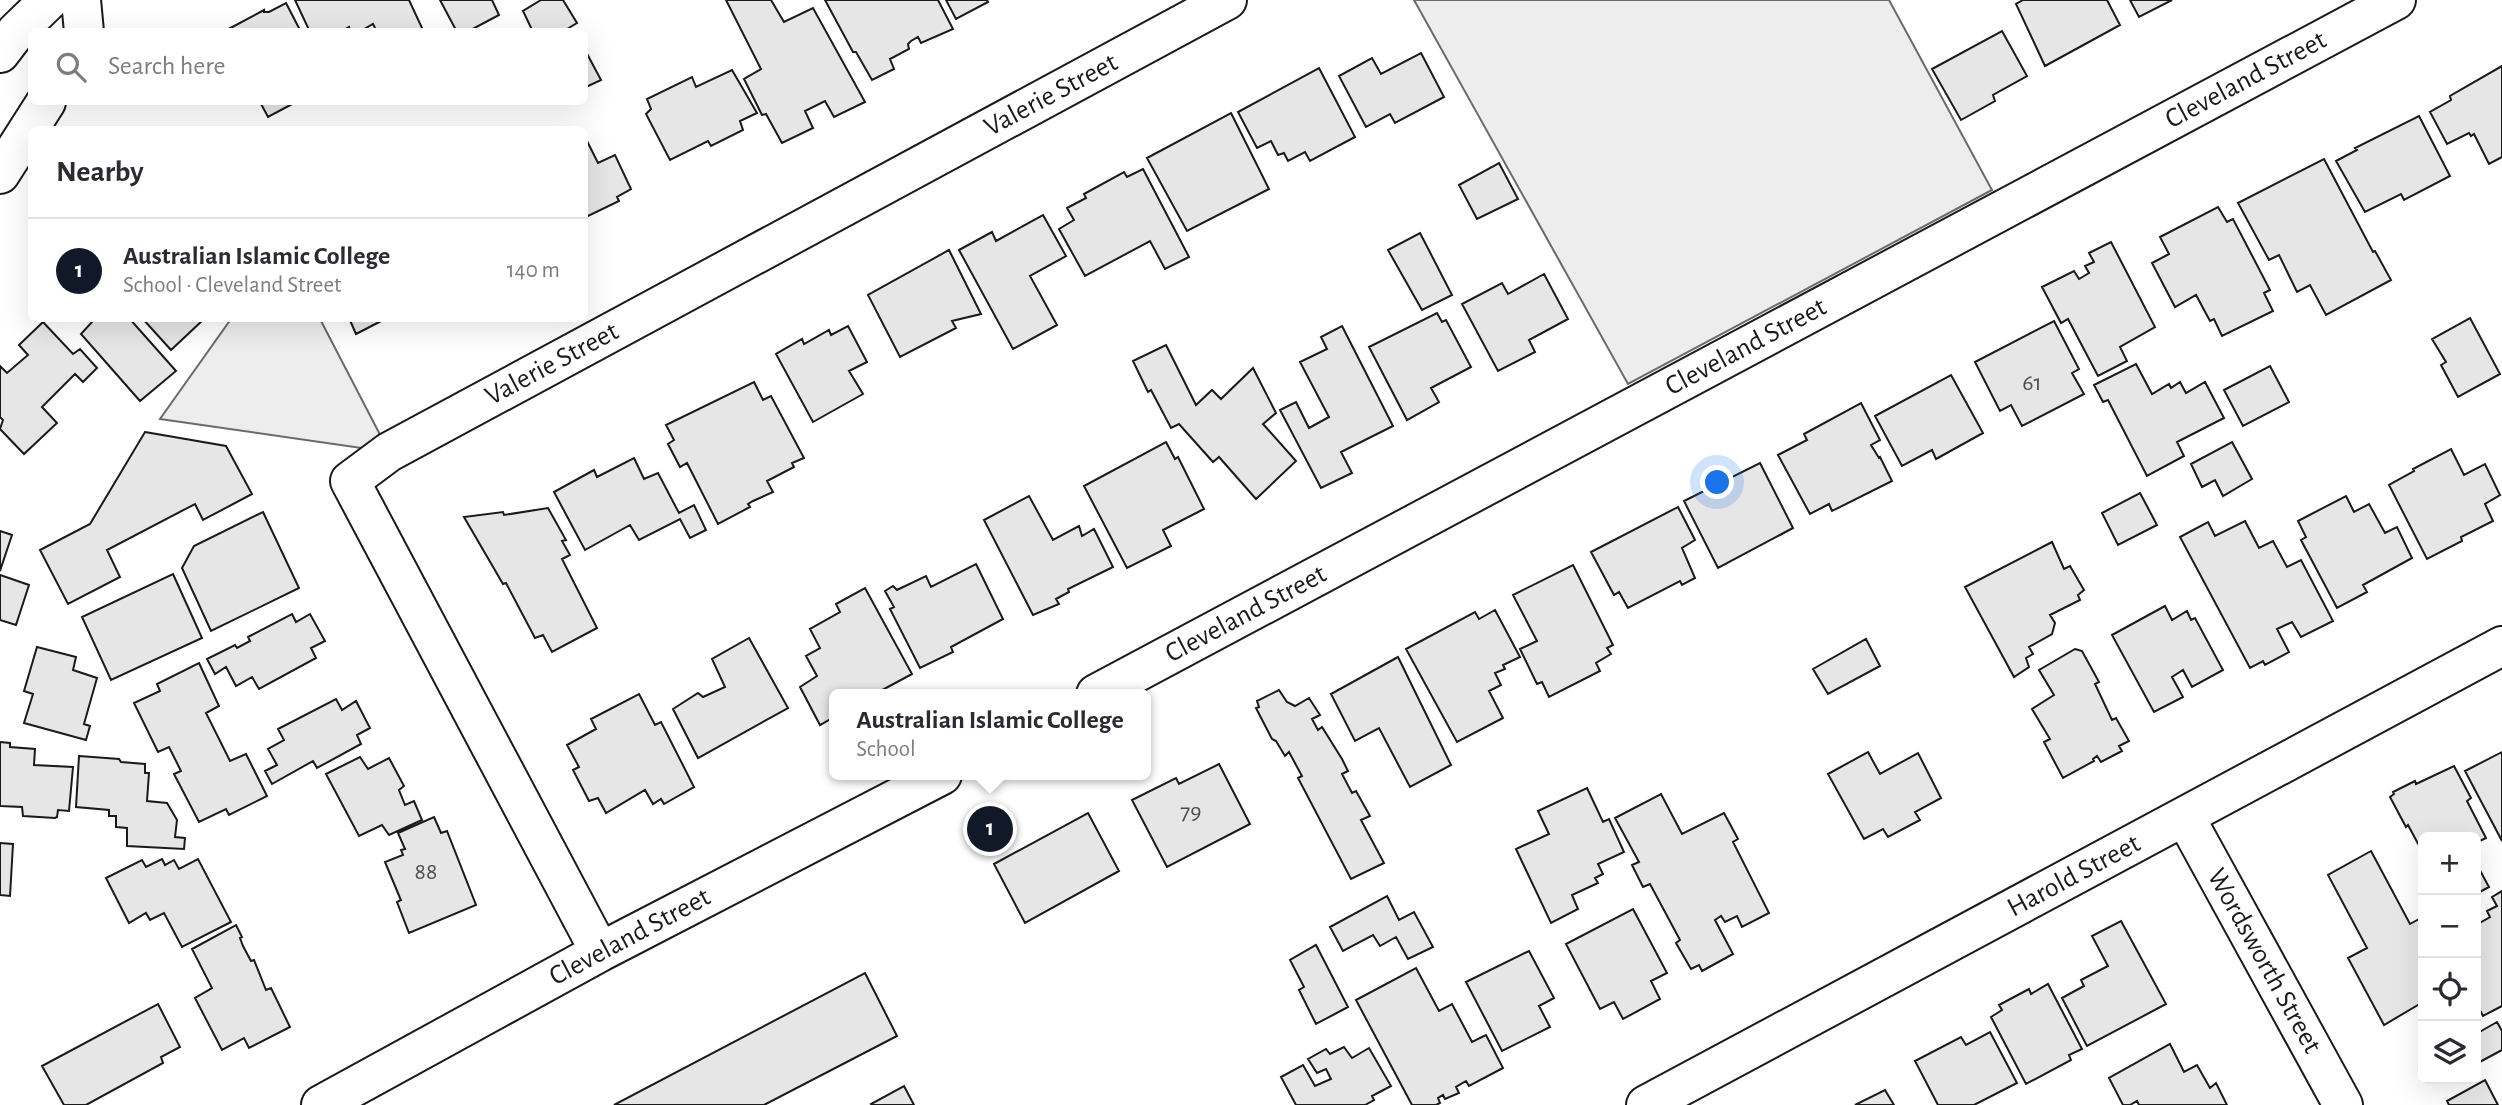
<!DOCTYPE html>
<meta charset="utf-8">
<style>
:root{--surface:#fff;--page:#f7f7f7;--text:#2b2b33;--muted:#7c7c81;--line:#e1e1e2;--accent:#111827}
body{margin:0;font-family:"Alegreya Sans",sans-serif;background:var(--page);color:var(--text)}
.controls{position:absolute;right:21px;bottom:21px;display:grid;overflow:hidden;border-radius:10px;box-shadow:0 7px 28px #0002}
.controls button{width:63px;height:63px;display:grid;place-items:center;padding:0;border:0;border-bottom:2px solid var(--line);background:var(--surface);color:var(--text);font:35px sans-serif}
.you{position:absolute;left:1718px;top:483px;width:24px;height:24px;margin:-18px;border:5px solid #fff;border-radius:50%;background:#1a73e8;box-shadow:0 0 0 10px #1a73e833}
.badge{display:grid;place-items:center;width:46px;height:46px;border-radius:50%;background:var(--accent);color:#fff;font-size:23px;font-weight:700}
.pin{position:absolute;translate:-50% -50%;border:4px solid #fff;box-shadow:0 2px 7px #0006}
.popup{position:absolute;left:829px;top:689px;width:322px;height:91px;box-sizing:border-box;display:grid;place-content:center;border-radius:10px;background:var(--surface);filter:drop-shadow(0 2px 5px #0005);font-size:23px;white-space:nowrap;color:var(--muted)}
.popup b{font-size:26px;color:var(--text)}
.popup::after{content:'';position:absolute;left:50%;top:100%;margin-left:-14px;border:14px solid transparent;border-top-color:var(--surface)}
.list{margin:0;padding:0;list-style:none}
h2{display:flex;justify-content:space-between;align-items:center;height:91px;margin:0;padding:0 28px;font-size:30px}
h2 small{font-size:23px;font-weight:400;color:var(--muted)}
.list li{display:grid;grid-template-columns:46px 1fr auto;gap:21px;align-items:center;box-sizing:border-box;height:105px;padding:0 28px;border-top:2px solid var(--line)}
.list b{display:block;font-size:26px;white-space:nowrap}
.list p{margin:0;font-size:23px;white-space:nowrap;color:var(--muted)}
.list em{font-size:23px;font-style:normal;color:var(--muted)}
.icon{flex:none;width:38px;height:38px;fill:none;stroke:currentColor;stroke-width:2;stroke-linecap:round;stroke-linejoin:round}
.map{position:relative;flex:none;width:2502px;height:1105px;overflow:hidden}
.search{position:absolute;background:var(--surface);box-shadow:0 7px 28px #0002;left:28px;top:28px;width:560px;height:77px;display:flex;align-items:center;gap:18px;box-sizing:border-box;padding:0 24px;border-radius:10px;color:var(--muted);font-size:26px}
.panel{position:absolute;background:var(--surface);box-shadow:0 7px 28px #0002;left:28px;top:126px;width:560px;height:196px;border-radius:10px}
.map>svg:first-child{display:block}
.green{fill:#ededed;stroke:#6a6a6a;stroke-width:2}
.building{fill:#e6e6e6;stroke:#1a1a1a;stroke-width:2}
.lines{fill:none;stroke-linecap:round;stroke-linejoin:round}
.minor-casing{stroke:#1a1a1a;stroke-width:42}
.major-casing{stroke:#1a1a1a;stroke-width:42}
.minor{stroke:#fff;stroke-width:38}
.major{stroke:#fff;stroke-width:38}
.labels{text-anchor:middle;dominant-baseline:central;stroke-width:5;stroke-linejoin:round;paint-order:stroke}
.number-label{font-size:24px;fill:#4d4d4d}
.street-label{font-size:28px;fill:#1a1a1a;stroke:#fff}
</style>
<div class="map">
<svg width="2502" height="1105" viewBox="0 0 2502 1105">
<rect width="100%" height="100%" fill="#fff"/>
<path class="green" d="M1414 0H1889L1992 190 1628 384Z
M231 319H320L389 452 160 419Z"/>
<path class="building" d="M295 0H409L423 30 377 32 373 24 359 32H351L349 27 340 32H310Z
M440 0H492L499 15 467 32H457Z
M541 0H563L577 23 562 32H533L523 11Z
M726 0H771L784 22 813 8 865 102 834 117 825 101 805 111 813 128 782 143 766 114 762 115 744 79 761 69Z
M825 0H938L953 29 921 43 918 37 911 41 908 44 909 49 890 59 894 69 872 80 856 52H853Z
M946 0H987L988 2 956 19Z
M2023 0H2107L2120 25 2045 66 2016 4Z
M2130 0H2172L2139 17Z
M286 3 301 32H223L264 10V12H269Z
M2002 31 2027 76 1993 95 1995 101 1961 120 1932 69Z
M584 48 601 80 584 88Z
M1421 53 1444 97 1395 123 1390 114 1366 127 1339 76 1372 58 1381 74Z
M2502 66V157L2489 164 2474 134 2471 136 2469 133 2447 144 2430 112 2451 100 2450 96Z
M1319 68 1355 137 1310 161 1305 152 1288 161 1284 153 1278 155 1271 141 1257 148 1238 112Z
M732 70 757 113 740 121 743 130 711 146 708 141 670 160 646 114 651 109 647 99 692 77 696 87Z
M260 102H296L268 117Z
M1231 113 1269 189 1187 231 1147 158Z
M2419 116 2450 176 2404 200 2401 194 2365 212 2336 161 2357 150 2355 148Z
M587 141 598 163 615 155 631 189 617 197 619 201 584 218V142Z
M2324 159 2373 252 2375 251 2391 280 2326 315 2310 285 2297 292 2279 255 2269 260 2238 203Z
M1499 163 1518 199 1477 219 1459 185Z
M1143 169 1189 257 1165 269 1150 241 1085 276 1059 229 1074 220 1067 208 1086 198 1084 194 1124 172 1127 177Z
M2218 207 2227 222 2233 219 2270 290 2264 293 2273 311 2222 336 2214 319 2210 321 2196 295 2175 307 2152 263 2169 254 2160 237Z
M1043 215 1066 256 1030 276 1057 325 1013 349 959 250 992 232 996 241Z
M1420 233 1452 295 1422 310 1388 250Z
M2111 242 2155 327 2120 347 2127 361 2098 376 2068 319 2061 323 2042 287 2074 271 2079 279 2089 273 2085 266 2094 262 2089 253Z
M949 250 981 314 952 321 956 328 900 357 868 295Z
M1544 274 1568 319 1529 340 1535 352 1498 371 1462 304 1502 283 1508 294Z
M1437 313 1442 322 1446 320 1471 367 1431 388 1439 402 1407 420 1369 347Z
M89 318H129L176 371 140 401 81 334 92 322Z
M142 318H204V319L171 350Z
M349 318H387L356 334Z
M2470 318 2500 374 2458 397 2441 365 2446 362 2432 339Z
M2054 321 2079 369 2072 373 2084 394 2022 426 2011 405 2000 411 1975 362Z
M43 322 73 354 80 349 97 368 83 382 75 374 42 407 57 423 24 454 0 429 3 420 0 417V366L7 373 28 355 19 345Z
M848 326 867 362 849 371 863 394 813 422 776 354 802 339 804 344 829 330 831 335Z
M1342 326 1393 426 1341 452 1352 473 1321 488 1280 410 1296 402 1309 428 1329 417 1300 362 1327 349 1321 337Z
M1166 345 1196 405 1212 390 1221 399 1253 368 1276 413 1263 424 1296 461 1256 499 1219 457 1213 462 1179 424 1171 428 1151 390 1148 392 1133 361Z
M2136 364 2152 394 2169 384 2171 388 2180 382 2186 393 2205 382 2224 418 2177 442 2184 456 2147 476 2108 400 2103 402 2094 385Z
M2270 366 2289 402 2243 426 2224 390Z
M1951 375 1983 433 1936 459 1932 450 1902 466 1875 416Z
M754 382 763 400 771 396 804 458 792 463 794 467 767 481 773 492 753 501 748 504 750 507 718 524 687 463 680 467 668 444 674 440 666 425Z
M1861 403 1880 440 1871 445 1879 458 1880 457 1892 481 1832 511 1829 504 1810 514 1778 455 1807 440 1804 434Z
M145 432 226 446 252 494 203 520 195 504 107 550 120 577 68 604 40 550 90 524Z
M1166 442 1175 459 1178 457 1204 509 1163 530 1171 546 1127 568 1084 486Z
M2232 442 2252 479 2223 496 2215 480 2202 487 2191 464Z
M2451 449 2464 475 2485 464 2500 495 2485 504 2493 521 2461 537 2462 541 2427 559 2389 485 2414 471 2413 469Z
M634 458 644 479 658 473 679 513 694 505 706 530 690 538 680 519 639 540 630 525 585 550 554 492 594 470 597 477Z
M1760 463 1793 528 1718 568 1684 501Z
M2140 493 2157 525 2118 545 2102 513Z
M1029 496 1053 540 1079 526 1082 536 1094 529 1113 567 1068 589 1069 592 1056 599 1059 604 1033 615 984 520Z
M2346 496 2354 512 2369 504 2385 533 2397 527 2412 558 2363 585 2367 592 2337 608 2301 540 2306 537 2298 521Z
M1678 507 1695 540 1682 548 1695 578 1682 585 1680 581 1628 608 1619 592 1614 595 1591 552Z
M548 508 566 540 562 541 570 555 562 559 597 628 552 652 543 635 535 638 506 583 503 584 464 517 503 512 504 515Z
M263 512 299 588 211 631 182 568 194 546Z
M2245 521 2259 548 2273 541 2287 567 2301 560 2333 621 2301 637 2292 622 2277 629 2289 652 2265 665 2263 661 2250 668 2180 537 2208 522 2215 536Z
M0 531 12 535 0 571Z
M2052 542 2064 569 2070 566 2084 590 2078 595 2080 600 2050 615 2055 623 2052 634 2029 647 2033 654 2026 658 2029 667 2014 677 1965 587Z
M976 564 1003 619 951 647 953 652 920 668 890 609 894 607 885 591 893 586 897 590 926 576 931 587Z
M1573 565 1613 645 1607 648 1611 654 1596 663 1600 671 1549 697 1542 682 1537 684 1520 649 1537 641 1513 595Z
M173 574 202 638 111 680 82 617Z
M0 575 29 585 16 625 0 620Z
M865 588 912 674 875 694H834V717L820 725 800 687 817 676 806 656 820 648 810 629 840 612 836 604Z
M2165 606 2172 620 2187 611 2191 620 2195 618 2223 670 2192 687 2183 670 2172 677 2183 697 2154 712 2112 635Z
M1495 610 1520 657 1503 665 1505 669 1495 673 1501 685 1489 691 1503 718 1457 742 1406 649 1475 612 1479 619Z
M292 614 296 622 310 614 325 641 311 648 316 658 259 689 252 677 236 686 226 667 215 674 207 659 235 645 237 648 250 641 248 637Z
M749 638 788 708 698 758 673 709 698 693 703 697 725 687 712 659Z
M1866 639 1880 666 1828 694 1813 669Z
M37 647 76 657 73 670 97 678 84 724 90 726 86 740 24 723 33 694 24 691Z
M2075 649 2082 651 2099 682 2095 684 2112 720 2116 718 2129 741 2119 746 2122 751 2101 762 2097 756 2093 759 2094 761 2063 778 2044 742 2050 739 2032 709 2054 695 2039 670Z
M1398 657 1451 765 1410 787 1379 728 1355 741 1331 694Z
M199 663 219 706 206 713 230 761 246 754 267 796 229 815 226 809 199 822 174 774 181 771 169 747 158 752 134 703 160 691 157 684Z
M1279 690 1287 702 1295 706 1309 698 1320 715 1312 719 1318 730 1322 727 1342 759 1348 771 1342 774 1352 793 1356 791 1370 816 1361 820 1384 863 1351 879 1298 778 1302 776 1296 765 1289 752 1285 756 1276 741 1272 739 1256 708 1259 707 1257 701Z
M639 694 655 725 661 722 694 787 664 804 661 799 653 804 645 790 606 813 598 798 589 801 573 770 579 767 567 745 596 729 591 719Z
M336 699 342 710 356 701 370 728 357 735 361 744 317 768 313 761 272 784 265 771 277 765 268 749 284 740 278 729Z
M0 742 10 743V747L35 749 34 765 73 767 69 811 58 810 57 817 55 818 23 816 22 807 0 806Z
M1868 752 1880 774 1918 753 1941 798 1915 812 1920 820 1888 837 1883 829 1864 839 1828 774Z
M2502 752V841L2465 771Z
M79 756 119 759 121 762 145 764V773H149L147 801 167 803 177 820 175 837 185 838 184 849 127 846V828L116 827V816H109V810L76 807Z
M360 757 368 769 389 758 404 786 399 790 405 805 414 801 422 820 389 835 382 825 359 836 326 774Z
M1219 764 1250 824 1167 867 1132 800 1176 778 1179 784Z
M2454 766 2471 798 2467 801 2486 838 2476 843V837H2423V853L2408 825 2406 827 2390 797 2394 794 2393 792 2415 781 2416 784Z
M1587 788 1603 822 1609 819 1624 852 1598 864 1603 874 1595 878 1598 883 1572 895 1578 909 1551 923 1516 849 1549 834 1538 811Z
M1661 794 1682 834 1724 813 1738 839 1733 842 1769 913 1742 927 1737 916 1725 922 1721 916 1715 920 1733 954 1702 971 1699 965 1691 969 1676 943 1680 940 1650 884 1643 887 1632 865 1639 862 1615 818Z
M1088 813 1119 871 1025 923 994 864Z
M434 817 441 833 447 831 476 905 409 933 397 902 401 900 400 898 385 862 403 855 401 850 405 849 398 833Z
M0 843 13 844 10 896 0 895Z
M2371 851 2410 924 2419 919 2423 926V1002L2384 1025 2348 958 2367 948 2328 875Z
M162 859 165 865 174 860 179 869 198 859 231 922 182 947 164 913 150 920 146 913 129 923 106 878 142 860 146 867Z
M2476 863 2489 887 2476 894Z
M2502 891V1006L2483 1016 2476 1003V925L2490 917 2487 911 2497 906 2492 897Z
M1387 896 1399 920 1414 912 1433 947 1408 959 1396 937 1380 946 1373 935 1343 951 1330 927Z
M1633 909 1667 973 1651 981 1660 999 1623 1019 1614 1002 1600 1009 1566 944Z
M2121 921 2166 1004 2087 1046 2062 998 2084 986 2081 980 2108 966 2092 936Z
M236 925 242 937 240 938 243 946 251 961 254 960 266 990 271 988 290 1027 249 1048 244 1038 222 1050 195 998 212 988 192 949Z
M1316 945 1348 1007 1316 1024 1299 990 1304 987 1290 960Z
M1529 951 1554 998 1539 1006 1550 1027 1502 1051 1466 982Z
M1416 968 1439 1011 1452 1004 1472 1042 1486 1035 1503 1068 1469 1086 1466 1081 1456 1087 1459 1093 1445 1099 1443 1095 1438 1098 1440 1103 1436 1105H1412L1356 1000Z
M865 973 897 1036 764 1105H614Z
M2048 984 2082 1049 2069 1055 2071 1060 2026 1084 1991 1017 2002 1010 1999 1005 2029 989 2031 994Z
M158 1004 180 1047 161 1057 163 1063 86 1105H64L42 1066Z
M2497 1022 2502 1031V1050L2476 1064V1034Z
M1990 1032 2017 1083 1974 1105H1938L1915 1061 1961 1037 1966 1045Z
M2170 1044 2184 1072 2197 1065 2210 1088 2216 1083 2227 1105H2139L2137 1101 2130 1105H2123L2109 1078Z
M1344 1047 1352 1058 1369 1048 1391 1086 1372 1096 1374 1100 1365 1105H1296L1281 1077 1303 1065 1315 1086 1331 1079 1326 1069 1317 1073 1308 1059 1326 1049 1330 1054Z
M2485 1080 2498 1105H2449L2447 1101Z
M904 1086 914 1105H872L871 1104Z
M1885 1090 1894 1105H1855Z"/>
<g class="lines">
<defs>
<path id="minor" d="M81 0 84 32
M0 174 46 102
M1096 694 2396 0
M2185 817 2343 1105
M600 952 350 481 389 452 1227 0
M321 1105 600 952 942 775
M1646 1105 2502 646"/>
<path id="major" d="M0 53 16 32 49 0"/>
</defs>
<use href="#minor" class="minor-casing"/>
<use href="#major" class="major-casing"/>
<use href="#minor" class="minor"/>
<use href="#major" class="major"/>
</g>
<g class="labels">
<g class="number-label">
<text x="2032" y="383">61</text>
<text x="1191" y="812">79</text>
<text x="426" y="872">88</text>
</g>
<g class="street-label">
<text transform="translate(2246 80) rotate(-28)">Cleveland Street</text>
<text transform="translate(1051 95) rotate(-28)">Valerie Street</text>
<text transform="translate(1746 347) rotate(-28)">Cleveland Street</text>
<text transform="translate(552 364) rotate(-28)">Valerie Street</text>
<text transform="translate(1246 614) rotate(-28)">Cleveland Street</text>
<text transform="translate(2074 876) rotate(-28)">Harold Street</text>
<text transform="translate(630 937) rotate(-28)">Cleveland Street</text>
<text transform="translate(2264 961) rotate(61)">Wordsworth Street</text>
</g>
</g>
</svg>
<div class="controls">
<button>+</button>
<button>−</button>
<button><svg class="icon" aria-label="locate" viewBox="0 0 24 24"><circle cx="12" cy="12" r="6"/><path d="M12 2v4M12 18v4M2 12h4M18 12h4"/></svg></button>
<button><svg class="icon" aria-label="layers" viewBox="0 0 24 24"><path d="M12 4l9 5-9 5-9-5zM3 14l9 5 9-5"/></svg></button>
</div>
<div class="you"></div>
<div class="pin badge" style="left:990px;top:829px">1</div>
<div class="popup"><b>Australian Islamic College</b>School</div>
<div class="search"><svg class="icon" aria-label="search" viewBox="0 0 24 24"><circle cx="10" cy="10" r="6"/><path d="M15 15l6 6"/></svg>Search here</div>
<section class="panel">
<h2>Nearby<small></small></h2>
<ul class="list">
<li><span class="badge">1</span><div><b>Australian Islamic College</b><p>School · Cleveland Street</p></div><em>140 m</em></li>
</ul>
</section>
</div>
